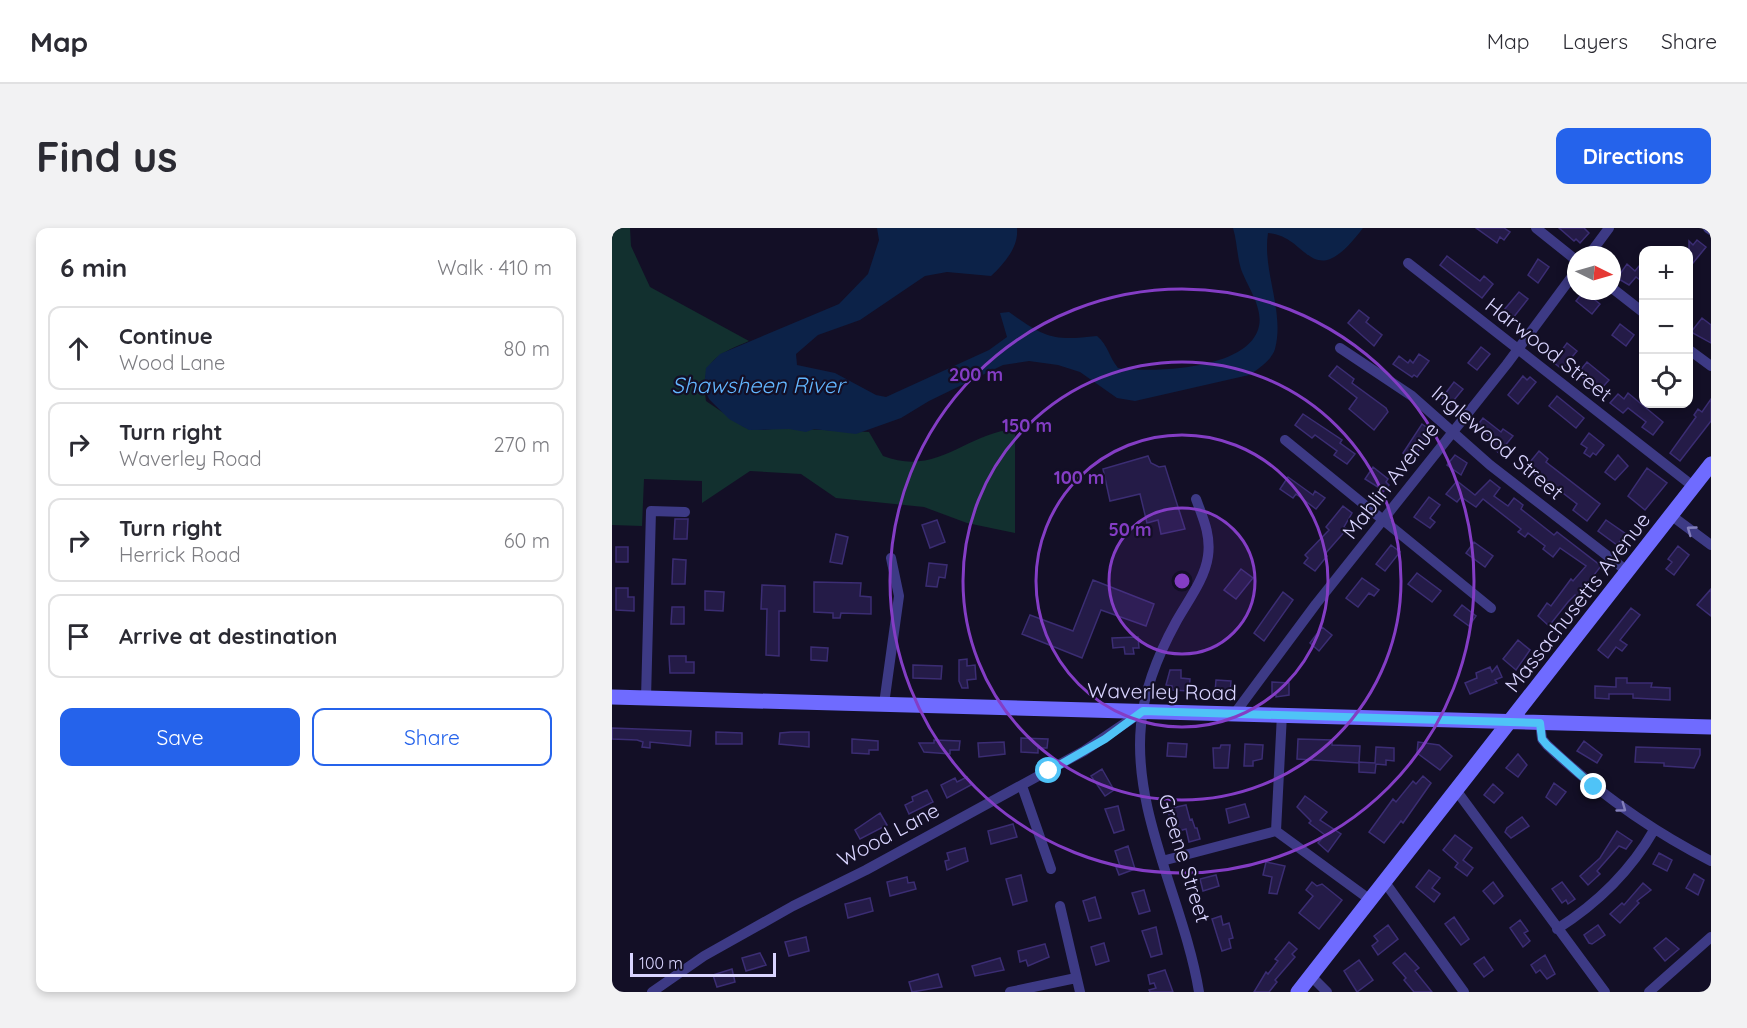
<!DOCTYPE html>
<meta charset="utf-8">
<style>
:root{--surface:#fff;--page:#f2f2f3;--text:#2b2b33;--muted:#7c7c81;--line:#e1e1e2;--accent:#2563eb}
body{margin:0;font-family:Quicksand,sans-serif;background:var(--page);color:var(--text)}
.controls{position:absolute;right:18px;top:18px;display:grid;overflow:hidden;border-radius:12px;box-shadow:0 3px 9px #0003}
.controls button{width:54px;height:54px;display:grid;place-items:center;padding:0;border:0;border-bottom:2px solid var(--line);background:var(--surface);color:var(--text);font:30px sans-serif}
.compass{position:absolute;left:955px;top:18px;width:54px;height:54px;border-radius:50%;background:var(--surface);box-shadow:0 3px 9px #0003;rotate:95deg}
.scale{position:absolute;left:18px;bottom:15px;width:146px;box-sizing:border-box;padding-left:6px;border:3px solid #d9d4ff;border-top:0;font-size:16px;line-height:21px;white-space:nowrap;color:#d9d4ff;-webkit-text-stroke:4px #130f26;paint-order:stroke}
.stop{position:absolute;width:18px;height:18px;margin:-14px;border:4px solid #4fc3f7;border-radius:50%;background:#fff}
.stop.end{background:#4fc3f7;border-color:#fff;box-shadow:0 2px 6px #0008}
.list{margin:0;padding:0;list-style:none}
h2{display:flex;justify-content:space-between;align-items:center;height:78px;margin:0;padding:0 24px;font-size:26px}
h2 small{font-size:20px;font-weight:400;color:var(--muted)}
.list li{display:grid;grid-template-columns:39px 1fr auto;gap:18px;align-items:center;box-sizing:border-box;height:84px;margin:0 12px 12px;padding:0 12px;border:2px solid var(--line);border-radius:12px}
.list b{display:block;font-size:22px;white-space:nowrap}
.list p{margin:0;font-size:20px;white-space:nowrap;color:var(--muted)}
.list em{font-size:20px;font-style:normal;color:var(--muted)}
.actions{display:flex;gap:12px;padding:18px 24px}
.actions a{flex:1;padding:14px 0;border:2px solid var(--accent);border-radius:12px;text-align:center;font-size:21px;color:var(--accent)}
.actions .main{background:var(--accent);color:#fff}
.icon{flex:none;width:33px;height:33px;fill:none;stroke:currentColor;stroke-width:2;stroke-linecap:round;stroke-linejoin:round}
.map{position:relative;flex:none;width:1099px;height:764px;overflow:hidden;border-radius:12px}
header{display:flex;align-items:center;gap:36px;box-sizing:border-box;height:84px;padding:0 30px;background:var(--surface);border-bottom:2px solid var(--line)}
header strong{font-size:28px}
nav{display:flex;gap:33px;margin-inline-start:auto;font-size:21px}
.intro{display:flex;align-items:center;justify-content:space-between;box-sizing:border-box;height:144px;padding:0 36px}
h1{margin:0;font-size:42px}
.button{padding:15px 27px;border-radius:12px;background:var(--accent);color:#fff;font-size:21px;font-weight:700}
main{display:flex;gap:36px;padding:0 36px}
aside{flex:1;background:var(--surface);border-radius:12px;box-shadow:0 3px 9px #0003}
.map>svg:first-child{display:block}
.green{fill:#12302f}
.water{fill:#0c2248}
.building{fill:#241b47;stroke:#3b2d73;stroke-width:1.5}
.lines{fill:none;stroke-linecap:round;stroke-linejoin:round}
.street{stroke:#3d3a85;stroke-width:10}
.secondary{stroke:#6f6bff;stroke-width:15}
.oneway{stroke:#837fbc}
.route{stroke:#4fc3f7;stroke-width:8}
.ring{fill:none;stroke:#843dc5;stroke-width:3}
.labels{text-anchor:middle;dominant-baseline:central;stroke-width:4.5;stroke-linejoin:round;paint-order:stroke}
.street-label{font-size:21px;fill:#d9d4ff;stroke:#130f26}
.water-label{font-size:22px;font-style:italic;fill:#62b6ff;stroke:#130f26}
.centre{fill:#843dc5;stroke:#130f26;stroke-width:3}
.ring-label{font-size:18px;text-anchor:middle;font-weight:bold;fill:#843dc5;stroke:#130f26;stroke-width:4.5;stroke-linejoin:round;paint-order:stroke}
</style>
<header>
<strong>Map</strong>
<nav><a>Map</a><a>Layers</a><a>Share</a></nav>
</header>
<div class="intro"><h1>Find us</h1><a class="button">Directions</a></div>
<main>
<aside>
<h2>6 min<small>Walk · 410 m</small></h2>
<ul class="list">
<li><svg class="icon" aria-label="ahead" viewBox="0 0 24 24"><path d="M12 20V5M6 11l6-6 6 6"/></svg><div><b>Continue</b><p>Wood Lane</p></div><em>80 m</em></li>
<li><svg class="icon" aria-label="right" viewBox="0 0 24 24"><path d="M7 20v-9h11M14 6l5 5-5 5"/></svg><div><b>Turn right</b><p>Waverley Road</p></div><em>270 m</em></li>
<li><svg class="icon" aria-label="right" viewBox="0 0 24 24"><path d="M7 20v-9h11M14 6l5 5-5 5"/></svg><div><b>Turn right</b><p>Herrick Road</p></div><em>60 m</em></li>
<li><svg class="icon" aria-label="arrive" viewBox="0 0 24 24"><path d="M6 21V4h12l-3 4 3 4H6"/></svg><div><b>Arrive at destination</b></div></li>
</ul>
<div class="actions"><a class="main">Save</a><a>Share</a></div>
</aside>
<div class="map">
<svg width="1099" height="764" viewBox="0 0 1099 764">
<rect width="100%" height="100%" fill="#130f26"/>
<path class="green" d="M0 0H18L19 18 38 59 137 113C104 127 88 133 94 173L132 199 151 202 169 200 257 204 271 228C325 249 354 205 403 201V305L355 295 312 279 224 270 189 246 138 243 90 275V253L32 251 30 298 0 297Z"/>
<path class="water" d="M265 0H405C407 19 392 36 379 48L335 44 313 48 248 92 206 107 184 126 185 137 223 145 264 167 274 169 377 122 395 109 388 85 397 84C433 110 441 113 485 108 496 117 497 129 506 140 540 145 638 142 647 98 651 79 635 58 629 41 625 28 625 13 621 0H751C699 69 697 7 656 5 650 43 673 83 663 121 659 133 646 141 637 147L523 173 505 170 468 144 446 137 417 133 391 137 317 173 289 190 244 206 202 201 194 204 177 201 137 202 117 191 97 171 92 160 94 140 108 126 227 76 256 46 267 12Z"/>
<path class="building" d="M864 0H892L898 4 892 12 888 9 885 15Z
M947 0H972L977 5 968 15 964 11 962 13Z
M1085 12 1094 19 1077 40V13L1081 17Z
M835 28 868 53 872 48 881 56 870 70 828 37Z
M926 31 937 39 926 55 916 47Z
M1032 32V55L1024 49 1017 57 1005 50 1015 36 1023 43Z
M972 63 988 76 980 86 964 73Z
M907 64 916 71 901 90 892 82Z
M747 82 757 90 754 94 770 107 762 118 736 95Z
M1090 90 1099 97V115L1079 104Z
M1008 96 1022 107 1014 118 1000 107Z
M955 115 965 123 950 141 941 134Z
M869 119 878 126 865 142 856 135Z
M807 126 817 133 805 149 802 147 800 149 781 136 787 128 796 135 798 132 801 135Z
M975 134 997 152 989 161 985 157 982 160 966 145Z
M725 138 742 151 740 155 774 180 776 184 762 202 737 181 745 170 717 148Z
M911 148 915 152 918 149 924 154 906 176 896 167Z
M842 154 851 161 838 177 830 170Z
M1016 165 1051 194 1041 207 1030 199 1034 194 1016 180 1011 185 998 175 1006 166 1012 171Z
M945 168 972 190 964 200 937 178Z
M1099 171V193L1068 233 1058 225 1084 189 1082 187 1086 181 1090 184Z
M691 186 730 212 728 215 743 226 735 236 722 227 725 223 703 207 700 210 683 197Z
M871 190 889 204 891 201 901 208 887 225 878 218 882 212 865 198Z
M810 196 821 204 800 231 791 225Z
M977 205 992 217 984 227 981 225 978 229 972 225 975 220 969 216Z
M927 223 936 231 934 234 988 276 975 293 961 282 965 276 925 245 923 247 914 239Z
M843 227 855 235 849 247 835 237Z
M1006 227 1016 238 1003 252 993 244Z
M536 228 539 235 547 239 553 238 573 301 549 306 546 292 535 295 528 266 498 273 491 241Z
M761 239 776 251 774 254 777 257 772 263 753 251Z
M1035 240 1055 255 1033 282 1016 268Z
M676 249 701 267 703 263 713 270 704 281 684 266 681 270 668 261Z
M878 252 888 260 882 268 896 278 902 270 911 277 909 281 942 307 945 304 989 338 965 369 963 367 956 374 937 398 926 388 935 375 939 378 959 351 961 353 974 338 948 320 941 329 931 321 933 318 916 305 913 309 906 304 909 301 871 271 864 279 849 269 845 274 834 266 845 253 863 267Z
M817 269 828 277 818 290 823 294 818 300 802 289Z
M731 278 740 285 732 299 735 301 713 326 715 328 703 343 692 335 696 330 693 327 717 302 714 299Z
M63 291H76L75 311H62Z
M325 292 333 314 318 320 310 297Z
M994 292 1014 306 1005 317 986 303Z
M224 306 236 309 230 336 218 334Z
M862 314 881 328 873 339 854 325Z
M779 317 788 324 773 343 764 336Z
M1066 318 1077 327 1062 347 1054 341 1060 334 1056 331Z
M4 319H16V334H4Z
M61 331 74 332 73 356H60Z
M317 335 335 337 333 350 327 349 325 359 314 358Z
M629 341 641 350 624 371 612 362Z
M805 345 829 363 820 374 796 356Z
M750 350 767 362 762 368 757 365 746 379 734 370Z
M481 352 542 376 534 398 489 382 470 430 410 406 418 387 461 403Z
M202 354 249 355 248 368 259 369V386L229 385 228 390H221V385L202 384Z
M150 357 173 358V383H167V428L154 427 155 381H149Z
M4 360H16V369H22V383L4 382Z
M1099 361V388L1085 377Z
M93 363 112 364 111 383 93 382Z
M671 364 681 372 652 413 642 405Z
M850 377 864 388 857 398 842 387Z
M60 379H72V396H59Z
M1019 380 1028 387 1008 412 1015 417 1010 423 1004 419 996 430 986 422Z
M710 399 720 407 707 423 698 415Z
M526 409 527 420H521L522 426H513L512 419 501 420 500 410Z
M906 412 918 422 904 442 891 431Z
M199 419 216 420 215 433 199 432Z
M57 428H74V434H82V445H58Z
M355 431V438L363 437 364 451 355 452 356 460H350L347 453V432Z
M301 437 330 438 329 451 301 450Z
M885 438 890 449 883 452 885 455 858 466 853 455 865 450 864 445 878 439 880 444Z
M558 442H569V450L578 451 577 463 560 462V458L554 457Z
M1004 450H1015V455H1040L1039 459 1058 460V472L1021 470V466H997V471L983 470V458L1004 459Z
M604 452 619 453 618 465 603 464Z
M660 454 677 455V467L664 469V467H660Z
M0 500 79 503 78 518 38 514V520L30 519 31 514 25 512 0 511Z
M104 504 130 505V516H104Z
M179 504H197V519L167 516 168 505Z
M409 510 436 511 435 520H426V525L409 524Z
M240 511 266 513V522H257V526L240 525Z
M686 511 720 512V517L748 518 747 535 685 531Z
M322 512 348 513 347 522H338V526L312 524 307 515H322Z
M972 513 990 527 985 535 965 523Z
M392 514 393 526 367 529 366 515Z
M806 514 827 517 840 528 828 542 805 525Z
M556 515 575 516 574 529 555 528Z
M633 516 651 517 650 531 641 533V538H632Z
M609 517H618L616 540H602L601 520H608Z
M764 519 782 520V533L774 532V537L764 536 763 545 747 544V534L763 535Z
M1024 519 1088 521V527L1082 540 1052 538V535L1023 534Z
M906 526 915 537 906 549 894 540Z
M490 541 502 562 493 568 479 548Z
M811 548 819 555 791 595 789 593 772 615 757 604 781 571 784 574 801 553 804 556Z
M355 549 359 557 335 570 329 557 343 550 345 554Z
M942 555 954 564 944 577 934 569Z
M881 556 891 565 882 575 872 567Z
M315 562 321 574 297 586 293 577 301 573 300 569Z
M693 568 715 584 708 592 729 606 716 624 706 615 713 607 697 595 699 593 685 579Z
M633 576 637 589 617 595 614 581Z
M574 577 578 592 580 591 583 600H585L588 611 577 614 574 601 563 604 555 581Z
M506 578 512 602 502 605 493 581Z
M268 585 275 597 248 611 243 602Z
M910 589 917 598 899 610 893 604 895 600Z
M401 596 405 609 379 616 376 603Z
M1005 603 1020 613 1014 621 1007 618 985 643 988 646 976 657 968 648 988 630Z
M843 607 860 620 851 632 861 640 855 648 843 639 846 635 831 622Z
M516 618 523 641 507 647 504 639 508 638 503 623Z
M353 620 356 633 335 642 333 633 337 632 335 625Z
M1047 625 1060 632 1055 643 1041 636Z
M654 634 673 638 665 666 657 665 660 649 651 647Z
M817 642 828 650 820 660 828 666 822 674 804 659Z
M1082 646 1092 652 1086 667 1074 660Z
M409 647 415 673 401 677 394 651Z
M604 647 607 658 591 663 588 651Z
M295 649 296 655 302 654 304 661 278 668 275 654Z
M700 654 705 658 710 656 730 672 707 701 687 685 701 668 694 662Z
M881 654 891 668 882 676 871 663Z
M950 654 963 671 956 676 954 672 950 675 940 661Z
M1031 655 1039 662 1025 673 1027 675 1008 695 998 686 1010 675 1012 677Z
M532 662 538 683 527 686 520 665Z
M483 669 489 690 477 693 471 673Z
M258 670 261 683 236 690 233 676Z
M609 688 611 697 617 695 621 710 617 711 619 720 610 723 600 691Z
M842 689 857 711 849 717 833 696Z
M908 692 916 703 912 705 918 713 911 719 898 700Z
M776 697 786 711 766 727 760 718 766 713 762 708Z
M986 697 993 707 980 716 977 715 972 707Z
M544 699 550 726 539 729 530 703Z
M194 709 197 723 177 728 173 714Z
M1054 710 1067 721 1053 733 1042 720Z
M677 714 685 721 680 726 683 729 663 752 665 754 657 764H642L654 744 656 746 666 733 663 731Z
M492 715 497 733 484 737 479 719Z
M433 716 437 729 416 738 414 732 408 734 406 723Z
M148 725 154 737 134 743 130 730Z
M793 725 807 740 803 743 820 764H802L792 752 794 750 781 735Z
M933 727 943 746 935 751 928 742 924 745 919 737Z
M872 729 881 742 872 749 862 736Z
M388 730 392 742 363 748 360 738Z
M747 732 761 752 745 764 732 743Z
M120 741 123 754 105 759 101 747Z
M553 742 561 764H538L537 762 544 760 542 755 538 756 536 747Z
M326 746 330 759 300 764 297 754Z"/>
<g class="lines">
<path class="street" d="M924 0 964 32
M1096 0 1099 2
M977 27 997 0
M796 35 1082 259
M1000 60 1032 85
M728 120 800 168 878 237 1015 343
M1076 121 1099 138
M673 212 879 380
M584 271C591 290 599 307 596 328 593 351 575 374 564 394 547 425 532 462 529 497 520 585 573 677 587 764
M1060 288 1099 317
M34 470 39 283 73 284
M272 476 287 368 279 330
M623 485 704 376 895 136 964 43
M928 495 930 511 935 517C985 564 1038 602 1099 633
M410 558 439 641
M844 562 993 764
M664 603 670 486
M550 633 664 603 757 671
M772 653 852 764
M448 678 468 764
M945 701C986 675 1018 644 1042 602
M699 748 715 764
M40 764 92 728 181 678 254 642 472 523 531 483
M398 764 464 750
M1037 764 1099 709"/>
<path class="secondary" d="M0 469 1099 499
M686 764 1099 236"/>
</g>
<defs><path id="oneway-chevron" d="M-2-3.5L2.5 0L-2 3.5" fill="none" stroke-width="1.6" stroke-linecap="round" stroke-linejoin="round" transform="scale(1.5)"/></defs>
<g class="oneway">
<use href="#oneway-chevron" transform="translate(1079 302) rotate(-144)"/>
<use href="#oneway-chevron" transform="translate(1010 580) rotate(36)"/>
</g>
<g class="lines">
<path class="route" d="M437 543 493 511 531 483 928 495 930 511 935 517 982 559"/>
</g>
<circle cx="570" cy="353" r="73" fill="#843dc5" fill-opacity=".12"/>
<g class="ring">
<circle cx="570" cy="353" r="73"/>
<circle cx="570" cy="353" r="146"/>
<circle cx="570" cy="353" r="219"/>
<circle cx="570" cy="353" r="292"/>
</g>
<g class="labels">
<g class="street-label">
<text transform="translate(937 121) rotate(38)">Harwood Street</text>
<text transform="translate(886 214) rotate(40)">Inglewood Street</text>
<text transform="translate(778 252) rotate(-52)">Mablin Avenue</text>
<text transform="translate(965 374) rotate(-52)">Massachusetts Avenue</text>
<text transform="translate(550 463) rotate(1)">Waverley Road</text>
<text transform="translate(276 606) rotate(-28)">Wood Lane</text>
<text transform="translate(573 630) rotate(73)">Greene Street</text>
</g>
<g class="water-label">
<text x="146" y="157">Shawsheen River</text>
</g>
</g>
<circle cx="570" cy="353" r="9" class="centre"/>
<g class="ring-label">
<text x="364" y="153">200 m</text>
<text x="415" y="204">150 m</text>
<text x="467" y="256">100 m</text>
<text x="518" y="308">50 m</text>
</g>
</svg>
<div class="controls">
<button>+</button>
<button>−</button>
<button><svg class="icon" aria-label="locate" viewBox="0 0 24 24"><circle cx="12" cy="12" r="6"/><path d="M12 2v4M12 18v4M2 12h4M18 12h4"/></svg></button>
</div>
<svg class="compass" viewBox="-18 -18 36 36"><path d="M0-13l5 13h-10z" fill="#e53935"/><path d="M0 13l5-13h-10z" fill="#7c7c81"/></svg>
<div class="scale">100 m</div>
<div class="stop" style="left:437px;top:543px"></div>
<div class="stop end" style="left:982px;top:559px"></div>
</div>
</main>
